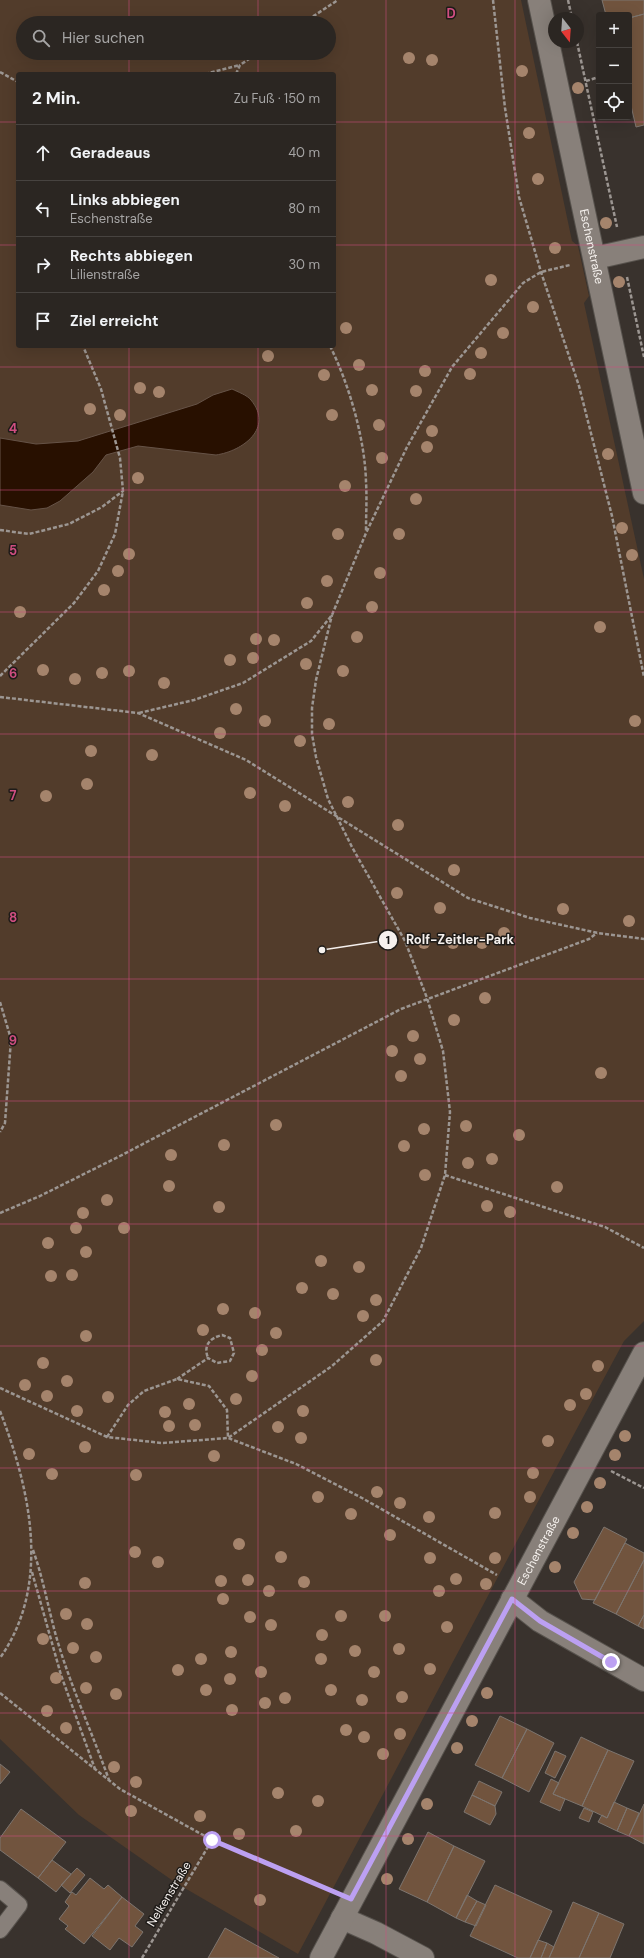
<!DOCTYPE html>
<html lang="de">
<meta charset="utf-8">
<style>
:root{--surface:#2b2622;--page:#37322f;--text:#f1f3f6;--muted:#a6a5a5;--line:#474340}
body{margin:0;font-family:"DM Sans",sans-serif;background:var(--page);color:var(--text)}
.controls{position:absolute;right:12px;top:12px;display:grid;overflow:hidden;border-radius:4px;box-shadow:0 4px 16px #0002}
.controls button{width:36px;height:36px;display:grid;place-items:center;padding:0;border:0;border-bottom:1px solid var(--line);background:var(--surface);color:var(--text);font:20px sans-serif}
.compass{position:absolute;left:548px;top:12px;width:36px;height:36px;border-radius:50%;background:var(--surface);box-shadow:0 4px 16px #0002;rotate:163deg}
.stop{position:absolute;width:12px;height:12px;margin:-9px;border:3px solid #bca0f2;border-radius:50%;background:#fff}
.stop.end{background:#bca0f2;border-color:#fff;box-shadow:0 1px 4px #0008}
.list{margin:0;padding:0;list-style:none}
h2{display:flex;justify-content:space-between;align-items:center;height:52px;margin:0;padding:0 16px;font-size:17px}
h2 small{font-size:13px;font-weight:400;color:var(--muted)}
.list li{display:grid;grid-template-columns:26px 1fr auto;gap:12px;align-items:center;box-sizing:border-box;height:56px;padding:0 16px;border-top:1px solid var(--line)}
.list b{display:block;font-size:15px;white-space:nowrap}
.list p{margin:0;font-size:13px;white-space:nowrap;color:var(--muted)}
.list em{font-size:13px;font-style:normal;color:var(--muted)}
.icon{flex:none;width:22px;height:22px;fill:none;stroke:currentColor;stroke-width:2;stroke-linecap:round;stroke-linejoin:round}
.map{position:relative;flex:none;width:644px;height:1958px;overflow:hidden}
.search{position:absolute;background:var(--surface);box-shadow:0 4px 16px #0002;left:16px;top:16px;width:320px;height:44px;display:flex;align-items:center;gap:10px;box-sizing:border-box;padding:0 14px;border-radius:22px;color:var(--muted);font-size:15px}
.panel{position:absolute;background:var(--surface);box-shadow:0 4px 16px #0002;left:16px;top:72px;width:320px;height:276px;border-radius:4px}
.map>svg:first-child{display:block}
.green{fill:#523c2b;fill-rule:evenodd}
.water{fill:#281000;stroke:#665347}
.building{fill:#71543e;stroke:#7d756f}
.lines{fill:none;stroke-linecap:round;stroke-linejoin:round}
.service-casing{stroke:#57524d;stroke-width:18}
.minor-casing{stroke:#57524d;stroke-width:24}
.path{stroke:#9c9692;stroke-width:2.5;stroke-dasharray:4 2;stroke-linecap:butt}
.service{stroke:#88807a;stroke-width:16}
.minor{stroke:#88807a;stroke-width:22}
.tree{fill:#a5846c}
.route{stroke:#bca0f2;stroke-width:5}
.grid{fill:none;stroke:#cf4e80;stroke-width:1;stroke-opacity:0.55}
.labels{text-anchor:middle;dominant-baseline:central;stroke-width:3;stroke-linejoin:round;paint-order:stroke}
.street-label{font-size:12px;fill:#f5f0ed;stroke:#1e1b18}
.grid-label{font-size:13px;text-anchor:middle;font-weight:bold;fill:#cf4e80;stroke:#1e1b18;stroke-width:3;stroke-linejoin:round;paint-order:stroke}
.leader{fill:none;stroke:#f5f0ed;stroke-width:1.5}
.callout-dot{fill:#f5f0ed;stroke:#1e1b18;stroke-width:1.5}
.mark-label{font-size:12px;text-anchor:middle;font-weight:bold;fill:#111}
.callout-label{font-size:13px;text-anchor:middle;font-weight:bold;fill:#f5f0ed;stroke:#1e1b18;stroke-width:3;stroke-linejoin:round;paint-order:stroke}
</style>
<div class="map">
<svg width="644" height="1958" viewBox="0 0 644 1958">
<rect width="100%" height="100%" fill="#39322d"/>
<path class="green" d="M0 0H521L572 241 578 246 589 296 584 303 644 579V1321L624 1341C514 1545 407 1750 298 1954L176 1883 79 1815 0 1739ZM23 23H329V53H23ZM18 74H334V346H18Z"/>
<path class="water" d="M232 389C238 392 247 395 251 400 274 428 243 451 216 455L138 446 106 455 93 472 60 501 47 508 31 510 0 505V438L36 444 78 441 197 404 213 395Z"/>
<path class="building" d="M602 0H644V14L629 18V15H606Z
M644 14V125L636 127 629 97V18Z
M604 1527 627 1539 595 1600 582 1599 574 1582Z
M625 1543 644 1553V1560L616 1614 593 1603Z
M644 1560V1615L638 1626 616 1614Z
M644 1615V1629L638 1626Z
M500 1716 527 1729 502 1778 475 1765Z
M527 1729 554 1743 529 1792 502 1778Z
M581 1737 608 1750 582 1806 553 1794Z
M608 1750 634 1761 607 1818 582 1806Z
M555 1751 566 1756 555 1778 545 1773Z
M0 1764 10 1772 0 1784Z
M551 1779 559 1783 553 1794 565 1799 560 1811 540 1802Z
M479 1781 502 1792 495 1806 472 1795Z
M472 1795 495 1806 496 1814 490 1825 464 1812Z
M614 1802 627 1808 617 1831 598 1822 602 1815 607 1818Z
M644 1804V1844L629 1836Z
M584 1808 593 1812 589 1822 579 1818Z
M627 1808 639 1813 629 1836 617 1831Z
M21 1809 66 1842 38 1878 0 1850V1838Z
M428 1832 454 1846 427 1902 399 1889Z
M454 1846 485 1861 456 1918 427 1902Z
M52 1860 71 1874 56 1892 38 1878Z
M77 1868 85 1875 70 1893 61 1885Z
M90 1878 104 1889 108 1885 122 1897 84 1944 65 1929 68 1926 59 1919 69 1906 65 1902 72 1892 76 1895Z
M495 1885 552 1911 530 1958H518L470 1936Z
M467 1895 477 1901 465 1922 456 1918Z
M122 1897 144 1914 135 1926 143 1932 132 1947 119 1938 110 1950 92 1936Z
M477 1901 486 1905 476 1926 465 1922Z
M573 1902 599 1913 579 1958H549Z
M599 1913 624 1924 610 1958H579Z
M225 1928 279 1958H208Z
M538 1940 547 1943 541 1958H530Z
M547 1943 554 1947 549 1958H541Z"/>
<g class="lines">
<defs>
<path id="service" d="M0 1889 19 1905 0 1930"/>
<g id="minor">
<path id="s1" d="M539 0 644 493"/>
<path d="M595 258 644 247"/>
<path d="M512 1599 540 1621 644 1680"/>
<path d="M342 1918 376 1933 423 1958"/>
<path id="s2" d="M321 1958 644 1353"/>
</g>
</defs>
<use href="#service" class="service-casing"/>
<use href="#minor" class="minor-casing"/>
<path class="path" d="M493 0 505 108 519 197 541 272 579 386 612 516 644 677
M568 0 572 18
M303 23 338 0
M577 42 617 227
M0 72 18 82
M205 74 240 65
M236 74 240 65 258 53
M586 81 599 77
M627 277 644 357
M330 346C349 384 365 439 366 482 367 498 366 514 366 531
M0 530 29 534 69 524 102 507 123 491
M0 676 74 603 98 571 115 534 123 491 120 458 101 389 83 346
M0 697 138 713 246 760 468 898 530 918 598 933 644 939
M139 713 194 700 243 683 311 641 332 615 366 533 407 447 452 367 523 283 541 272 570 265
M0 1002 11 1039 5 1123 0 1132
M445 1175 605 1227 644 1248
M0 1213 40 1196 120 1156 401 1009 589 939 597 933
M177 1379 208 1358 217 1363 230 1361 234 1353 230 1338 222 1335C210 1338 203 1345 208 1358
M0 1388 107 1437 162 1443 228 1438 332 1366 383 1321 421 1248 445 1175 450 1112 443 1051 427 998 405 941 352 847 328 799 316 757 312 734V708L316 680 332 615
M0 1411C30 1489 52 1584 0 1658
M107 1437 128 1405 144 1391 177 1379 209 1386 227 1410 228 1438 296 1464 362 1498 497 1575
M611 1471 644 1488
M33 1550C43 1578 48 1607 56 1636 70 1685 92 1732 109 1780
M32 1572 61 1675 95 1769
M0 1693 120 1789 212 1840 329 1890
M142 1958 212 1840"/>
<use href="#service" class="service"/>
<use href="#minor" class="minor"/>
</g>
<g class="tree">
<circle cx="409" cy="58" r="6"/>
<circle cx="432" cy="60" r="6"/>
<circle cx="522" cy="71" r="6"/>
<circle cx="578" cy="88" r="6"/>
<circle cx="529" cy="133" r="6"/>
<circle cx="538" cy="179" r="6"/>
<circle cx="606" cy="223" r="6"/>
<circle cx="555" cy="248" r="6"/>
<circle cx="491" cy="280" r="6"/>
<circle cx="619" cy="282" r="6"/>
<circle cx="533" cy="307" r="6"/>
<circle cx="346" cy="328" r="6"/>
<circle cx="503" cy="333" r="6"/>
<circle cx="481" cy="353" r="6"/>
<circle cx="268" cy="356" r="6"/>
<circle cx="359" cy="365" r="6"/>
<circle cx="425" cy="371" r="6"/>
<circle cx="470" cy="374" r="6"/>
<circle cx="324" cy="375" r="6"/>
<circle cx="140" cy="388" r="6"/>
<circle cx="372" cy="390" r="6"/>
<circle cx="416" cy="391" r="6"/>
<circle cx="159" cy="392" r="6"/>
<circle cx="90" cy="409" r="6"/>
<circle cx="120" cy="415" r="6"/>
<circle cx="332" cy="415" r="6"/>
<circle cx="379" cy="425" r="6"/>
<circle cx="432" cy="431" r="6"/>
<circle cx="427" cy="447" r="6"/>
<circle cx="608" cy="454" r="6"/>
<circle cx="382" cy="458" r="6"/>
<circle cx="138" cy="478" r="6"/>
<circle cx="345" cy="486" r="6"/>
<circle cx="416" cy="499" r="6"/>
<circle cx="622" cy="528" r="6"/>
<circle cx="338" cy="534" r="6"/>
<circle cx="399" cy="534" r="6"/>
<circle cx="129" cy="554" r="6"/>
<circle cx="632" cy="555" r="6"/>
<circle cx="118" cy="571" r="6"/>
<circle cx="380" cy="573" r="6"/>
<circle cx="327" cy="581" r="6"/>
<circle cx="104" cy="590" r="6"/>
<circle cx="307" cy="603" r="6"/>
<circle cx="372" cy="607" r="6"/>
<circle cx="20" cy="612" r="6"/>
<circle cx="600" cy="627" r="6"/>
<circle cx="357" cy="637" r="6"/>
<circle cx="256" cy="639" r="6"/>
<circle cx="274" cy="640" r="6"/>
<circle cx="253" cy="658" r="6"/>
<circle cx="230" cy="660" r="6"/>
<circle cx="306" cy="664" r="6"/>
<circle cx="43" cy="670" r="6"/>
<circle cx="129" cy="671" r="6"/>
<circle cx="343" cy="671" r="6"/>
<circle cx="102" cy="673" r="6"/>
<circle cx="75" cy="679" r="6"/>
<circle cx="164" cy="683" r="6"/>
<circle cx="236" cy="709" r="6"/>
<circle cx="265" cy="721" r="6"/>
<circle cx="635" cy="721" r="6"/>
<circle cx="329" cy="724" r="6"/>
<circle cx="220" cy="733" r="6"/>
<circle cx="300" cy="741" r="6"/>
<circle cx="91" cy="751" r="6"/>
<circle cx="152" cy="755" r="6"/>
<circle cx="87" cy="784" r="6"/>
<circle cx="250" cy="793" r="6"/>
<circle cx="46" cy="796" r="6"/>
<circle cx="348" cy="802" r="6"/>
<circle cx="285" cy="806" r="6"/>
<circle cx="398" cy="825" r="6"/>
<circle cx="454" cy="870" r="6"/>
<circle cx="397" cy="893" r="6"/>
<circle cx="440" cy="908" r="6"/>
<circle cx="563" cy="909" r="6"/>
<circle cx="629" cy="921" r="6"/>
<circle cx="504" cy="933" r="6"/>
<circle cx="424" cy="943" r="6"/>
<circle cx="453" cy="943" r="6"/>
<circle cx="482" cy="943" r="6"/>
<circle cx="485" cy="998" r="6"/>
<circle cx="454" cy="1020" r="6"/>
<circle cx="413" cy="1036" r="6"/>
<circle cx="392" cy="1051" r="6"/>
<circle cx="420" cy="1059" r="6"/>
<circle cx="601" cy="1073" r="6"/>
<circle cx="401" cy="1076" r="6"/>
<circle cx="276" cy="1125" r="6"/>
<circle cx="466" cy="1126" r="6"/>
<circle cx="424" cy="1129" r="6"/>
<circle cx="519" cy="1135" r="6"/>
<circle cx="224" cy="1145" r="6"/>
<circle cx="404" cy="1146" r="6"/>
<circle cx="171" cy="1155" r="6"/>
<circle cx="492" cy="1159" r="6"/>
<circle cx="468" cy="1163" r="6"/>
<circle cx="425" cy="1175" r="6"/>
<circle cx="169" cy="1186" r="6"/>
<circle cx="557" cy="1187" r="6"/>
<circle cx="107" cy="1200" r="6"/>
<circle cx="487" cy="1206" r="6"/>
<circle cx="219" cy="1207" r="6"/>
<circle cx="510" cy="1212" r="6"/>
<circle cx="83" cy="1213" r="6"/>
<circle cx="76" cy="1228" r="6"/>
<circle cx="124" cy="1228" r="6"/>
<circle cx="48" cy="1243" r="6"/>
<circle cx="86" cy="1252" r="6"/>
<circle cx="321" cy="1261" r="6"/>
<circle cx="359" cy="1267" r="6"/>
<circle cx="72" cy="1275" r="6"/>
<circle cx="51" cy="1276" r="6"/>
<circle cx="302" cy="1288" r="6"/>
<circle cx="333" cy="1294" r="6"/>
<circle cx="376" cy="1300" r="6"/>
<circle cx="223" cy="1309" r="6"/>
<circle cx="255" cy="1313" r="6"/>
<circle cx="363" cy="1316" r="6"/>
<circle cx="203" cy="1330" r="6"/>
<circle cx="276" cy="1333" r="6"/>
<circle cx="86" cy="1336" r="6"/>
<circle cx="262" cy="1350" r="6"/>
<circle cx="376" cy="1360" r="6"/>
<circle cx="43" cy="1363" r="6"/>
<circle cx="598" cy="1366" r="6"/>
<circle cx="252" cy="1376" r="6"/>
<circle cx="67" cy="1381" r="6"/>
<circle cx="25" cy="1385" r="6"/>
<circle cx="586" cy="1394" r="6"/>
<circle cx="47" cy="1396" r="6"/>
<circle cx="108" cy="1397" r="6"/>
<circle cx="236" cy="1399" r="6"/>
<circle cx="189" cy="1404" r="6"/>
<circle cx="570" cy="1405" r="6"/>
<circle cx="77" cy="1411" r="6"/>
<circle cx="303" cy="1411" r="6"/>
<circle cx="165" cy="1412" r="6"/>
<circle cx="195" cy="1425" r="6"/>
<circle cx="169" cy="1426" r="6"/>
<circle cx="278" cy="1427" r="6"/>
<circle cx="625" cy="1436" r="6"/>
<circle cx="301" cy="1438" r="6"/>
<circle cx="548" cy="1441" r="6"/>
<circle cx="85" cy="1447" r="6"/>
<circle cx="29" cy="1454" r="6"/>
<circle cx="615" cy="1455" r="6"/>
<circle cx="214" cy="1456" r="6"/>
<circle cx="533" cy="1473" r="6"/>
<circle cx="52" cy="1474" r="6"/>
<circle cx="136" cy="1475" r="6"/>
<circle cx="600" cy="1483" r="6"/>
<circle cx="377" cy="1492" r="6"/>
<circle cx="318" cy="1497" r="6"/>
<circle cx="530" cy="1497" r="6"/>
<circle cx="400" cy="1503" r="6"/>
<circle cx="587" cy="1507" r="6"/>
<circle cx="495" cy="1513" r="6"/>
<circle cx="351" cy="1514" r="6"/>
<circle cx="429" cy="1517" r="6"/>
<circle cx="573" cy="1533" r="6"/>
<circle cx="390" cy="1535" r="6"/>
<circle cx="239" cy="1544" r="6"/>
<circle cx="135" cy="1552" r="6"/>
<circle cx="281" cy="1557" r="6"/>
<circle cx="430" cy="1558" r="6"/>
<circle cx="495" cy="1558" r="6"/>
<circle cx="158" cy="1562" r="6"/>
<circle cx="555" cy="1567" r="6"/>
<circle cx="456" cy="1579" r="6"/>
<circle cx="248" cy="1580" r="6"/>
<circle cx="221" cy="1581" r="6"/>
<circle cx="304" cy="1582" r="6"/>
<circle cx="85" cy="1583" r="6"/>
<circle cx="486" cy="1584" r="6"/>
<circle cx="269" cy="1591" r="6"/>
<circle cx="439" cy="1591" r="6"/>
<circle cx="223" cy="1599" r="6"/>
<circle cx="66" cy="1614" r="6"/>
<circle cx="341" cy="1616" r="6"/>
<circle cx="385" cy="1616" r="6"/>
<circle cx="250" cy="1617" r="6"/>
<circle cx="87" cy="1624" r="6"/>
<circle cx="271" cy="1625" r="6"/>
<circle cx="447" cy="1627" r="6"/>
<circle cx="322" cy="1635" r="6"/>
<circle cx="43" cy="1639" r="6"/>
<circle cx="73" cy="1648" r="6"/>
<circle cx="399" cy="1649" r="6"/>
<circle cx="355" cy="1651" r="6"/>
<circle cx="231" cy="1652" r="6"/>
<circle cx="96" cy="1657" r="6"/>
<circle cx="201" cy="1659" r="6"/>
<circle cx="321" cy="1659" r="6"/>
<circle cx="430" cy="1669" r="6"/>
<circle cx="178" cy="1670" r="6"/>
<circle cx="261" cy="1672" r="6"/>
<circle cx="374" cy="1672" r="6"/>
<circle cx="56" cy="1678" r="6"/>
<circle cx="230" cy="1679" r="6"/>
<circle cx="86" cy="1688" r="6"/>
<circle cx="206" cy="1690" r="6"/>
<circle cx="331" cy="1690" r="6"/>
<circle cx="487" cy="1693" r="6"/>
<circle cx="116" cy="1694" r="6"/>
<circle cx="402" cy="1697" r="6"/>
<circle cx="285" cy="1698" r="6"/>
<circle cx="362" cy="1700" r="6"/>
<circle cx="265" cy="1703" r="6"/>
<circle cx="232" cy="1710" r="6"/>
<circle cx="47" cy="1711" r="6"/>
<circle cx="472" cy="1721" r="6"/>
<circle cx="66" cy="1728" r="6"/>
<circle cx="346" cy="1730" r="6"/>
<circle cx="400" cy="1734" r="6"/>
<circle cx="364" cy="1737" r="6"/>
<circle cx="457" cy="1748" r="6"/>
<circle cx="383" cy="1754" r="6"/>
<circle cx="114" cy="1767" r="6"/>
<circle cx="136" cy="1782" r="6"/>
<circle cx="278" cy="1793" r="6"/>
<circle cx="318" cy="1801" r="6"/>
<circle cx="427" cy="1804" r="6"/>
<circle cx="131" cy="1811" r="6"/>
<circle cx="200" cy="1816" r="6"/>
<circle cx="296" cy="1831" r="6"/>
<circle cx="239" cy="1834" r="6"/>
<circle cx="408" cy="1839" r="6"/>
<circle cx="387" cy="1879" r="6"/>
<circle cx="260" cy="1900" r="6"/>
</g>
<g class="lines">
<path class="route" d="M212 1840 351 1899 512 1599 540 1621 611 1662"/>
</g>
<path class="grid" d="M129 0V23M258 0V23M386 0V1958M515 0V1958M129 53V74M258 53V74M0 122H18M334 122H644M0 245H18M334 245H644M129 346V1958M258 346V1958M0 367H644M0 490H644M0 612H644M0 734H644M0 857H644M0 979H644M0 1101H644M0 1224H644M0 1346H644M0 1468H644M0 1591H644M0 1713H644M0 1836H644"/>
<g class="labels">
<g class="street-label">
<text stroke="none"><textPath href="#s1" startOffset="252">Eschenstraße</textPath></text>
<text stroke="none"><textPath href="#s2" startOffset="462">Eschenstraße</textPath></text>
<text transform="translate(169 1894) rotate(-59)">Nelkenstraße</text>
</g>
</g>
<g class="grid-label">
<text x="451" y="18">D</text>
<text x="13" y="433">4</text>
<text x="13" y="555">5</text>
<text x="13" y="678">6</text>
<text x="13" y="800">7</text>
<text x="13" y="922">8</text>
<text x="13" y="1045">9</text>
</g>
<path class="leader" d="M322 950L388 940"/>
<g class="callout-dot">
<circle cx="322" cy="950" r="4"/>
<circle cx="388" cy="940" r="10"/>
</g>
<g class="mark-label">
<text x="388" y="944">1</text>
</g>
<g class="callout-label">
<text x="460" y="944">Rolf-Zeitler-Park</text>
</g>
</svg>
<div class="controls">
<button>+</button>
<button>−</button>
<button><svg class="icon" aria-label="locate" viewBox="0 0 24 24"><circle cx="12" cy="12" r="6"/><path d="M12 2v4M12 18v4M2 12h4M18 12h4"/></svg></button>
</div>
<svg class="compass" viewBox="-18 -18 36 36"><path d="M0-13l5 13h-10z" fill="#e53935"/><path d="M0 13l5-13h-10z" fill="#a6a5a5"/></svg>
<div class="stop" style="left:212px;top:1840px"></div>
<div class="stop end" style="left:611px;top:1662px"></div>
<div class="search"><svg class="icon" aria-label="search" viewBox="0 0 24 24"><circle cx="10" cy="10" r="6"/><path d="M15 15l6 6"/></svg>Hier suchen</div>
<section class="panel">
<h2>2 Min.<small>Zu Fuß · 150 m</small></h2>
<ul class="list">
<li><svg class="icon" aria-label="ahead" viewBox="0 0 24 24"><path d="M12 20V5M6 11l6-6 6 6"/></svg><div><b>Geradeaus</b></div><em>40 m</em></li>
<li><svg class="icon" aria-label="left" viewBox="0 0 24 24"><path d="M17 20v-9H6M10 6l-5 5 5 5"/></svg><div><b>Links abbiegen</b><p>Eschenstraße</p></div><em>80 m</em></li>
<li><svg class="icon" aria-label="right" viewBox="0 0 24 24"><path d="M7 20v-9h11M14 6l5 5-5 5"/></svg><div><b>Rechts abbiegen</b><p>Lilienstraße</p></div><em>30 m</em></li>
<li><svg class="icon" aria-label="arrive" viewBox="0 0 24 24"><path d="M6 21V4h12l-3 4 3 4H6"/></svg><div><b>Ziel erreicht</b></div></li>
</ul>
</section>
</div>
